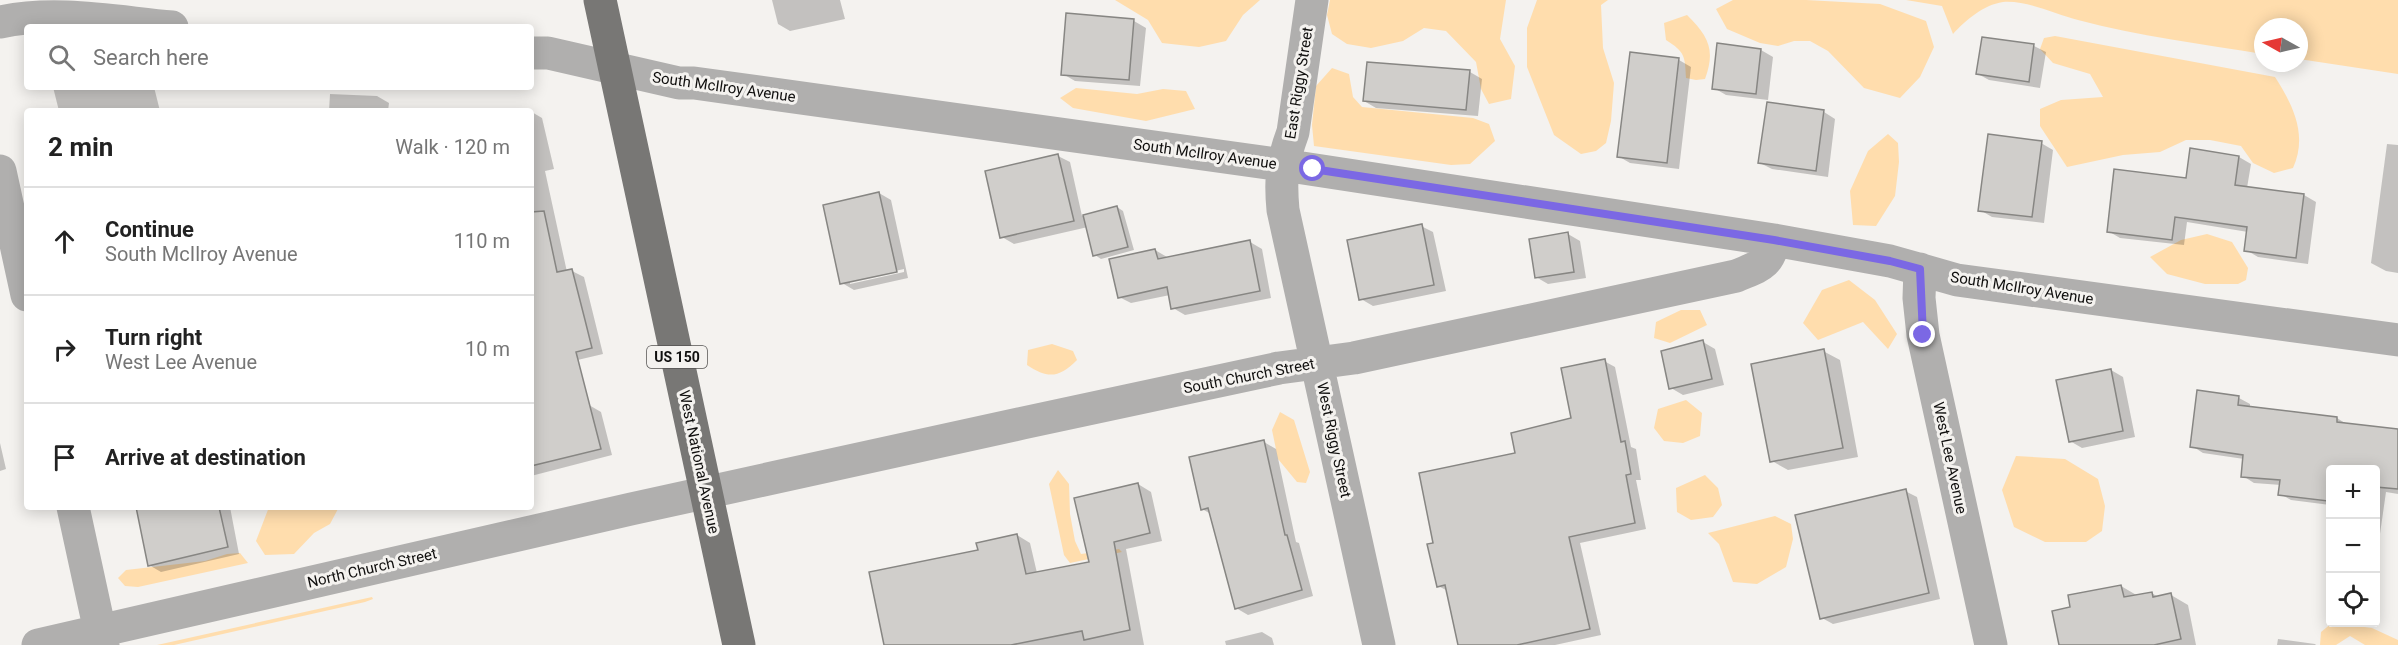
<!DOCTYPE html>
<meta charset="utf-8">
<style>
:root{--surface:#fff;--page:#f2f2f2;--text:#222;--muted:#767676;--line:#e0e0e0}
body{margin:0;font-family:Roboto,sans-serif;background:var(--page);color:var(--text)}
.controls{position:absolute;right:18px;bottom:18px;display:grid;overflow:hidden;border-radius:6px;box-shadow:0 3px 15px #0003}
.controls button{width:54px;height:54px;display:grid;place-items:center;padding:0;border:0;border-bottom:2px solid var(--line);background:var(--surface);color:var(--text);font:30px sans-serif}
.compass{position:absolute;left:2254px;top:18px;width:54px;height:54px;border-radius:50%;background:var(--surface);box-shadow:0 3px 15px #0003;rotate:278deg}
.stop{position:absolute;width:18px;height:18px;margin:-14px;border:4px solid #7b68e4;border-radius:50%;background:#fff}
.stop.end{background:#7b68e4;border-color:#fff;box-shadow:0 2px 6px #0008}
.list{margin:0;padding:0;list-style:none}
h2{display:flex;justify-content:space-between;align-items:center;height:78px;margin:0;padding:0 24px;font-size:26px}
h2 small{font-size:20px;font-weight:400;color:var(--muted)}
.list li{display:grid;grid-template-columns:39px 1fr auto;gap:18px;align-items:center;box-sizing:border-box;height:108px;padding:0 24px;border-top:2px solid var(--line)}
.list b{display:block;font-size:22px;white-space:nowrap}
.list p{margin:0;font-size:20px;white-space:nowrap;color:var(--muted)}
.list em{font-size:20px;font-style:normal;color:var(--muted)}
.icon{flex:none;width:33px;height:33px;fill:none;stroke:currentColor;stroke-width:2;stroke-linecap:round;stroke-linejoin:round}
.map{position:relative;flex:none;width:2398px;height:645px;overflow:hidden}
.search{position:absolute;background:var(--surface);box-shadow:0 3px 15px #0003;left:24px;top:24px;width:510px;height:66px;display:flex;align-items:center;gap:15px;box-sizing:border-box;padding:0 21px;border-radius:6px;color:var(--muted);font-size:22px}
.panel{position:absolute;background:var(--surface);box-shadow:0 3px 15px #0003;left:24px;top:108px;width:510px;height:402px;border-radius:6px}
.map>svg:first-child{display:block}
.green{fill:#ffddad}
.shadow{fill:#0003;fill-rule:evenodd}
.building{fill:#d0cecb;stroke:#878683;stroke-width:1.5}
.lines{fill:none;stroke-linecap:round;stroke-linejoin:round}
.minor{stroke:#b0afae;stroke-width:33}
.primary{stroke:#787775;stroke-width:33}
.route{stroke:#7b68e4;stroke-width:8}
.labels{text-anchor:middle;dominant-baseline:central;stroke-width:6;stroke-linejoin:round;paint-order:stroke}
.shield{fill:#f4f2ef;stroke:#545352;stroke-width:1.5}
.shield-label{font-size:14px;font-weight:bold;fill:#100f0e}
.street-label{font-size:15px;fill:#100f0e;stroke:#f4f2ef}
</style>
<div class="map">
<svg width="2398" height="645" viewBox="0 0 2398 645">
<rect width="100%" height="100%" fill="#f4f2ef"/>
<path class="green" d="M1115 0H1260L1243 15 1226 41 1199 47 1162 43 1148 20Z
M1330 0H1506L1500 39 1515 66 1511 99 1489 104 1481 89 1476 62 1446 31 1424 28 1403 41 1371 48 1347 44 1332 34 1327 15Z
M1537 0H1608L1601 5 1603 48 1614 83 1611 121 1606 143 1596 151 1581 154 1554 135 1527 67V28Z
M1733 0H1806L1880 4 1926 21 1934 47 1920 77 1900 98 1864 88 1828 51 1810 41H1794L1778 46 1760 43 1727 29 1716 9Z
M1906 0H2398V74L2299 59V27H2263V54C2201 44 2139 36 2078 20 2055 14 2027 0 2003 2 1983 5 1966 20 1953 34L1942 6Z
M1687 15C1708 36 1716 49 1705 79L1696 80 1686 78C1685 56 1685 52 1666 40L1664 23Z
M2055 36 2275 77C2293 105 2308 135 2293 168L2274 173 2253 163 2241 146 2210 140H2186L2160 152 2123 155 2067 167 2040 126V109L2061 100 2103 97 2090 74 2053 63 2040 49 2044 38Z
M1332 68 1349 74 1353 97 1362 107 1473 118 1489 124 1495 141 1470 164 1451 165 1314 146 1312 125 1316 86Z
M1076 88 1137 94 1163 89 1186 91 1195 109 1146 121 1073 108 1060 98Z
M1888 134 1898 143 1899 162 1895 196 1876 226 1853 225 1850 191 1868 151Z
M2207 234 2232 242 2248 268 2246 280 2238 284H2205L2167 274 2150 257 2181 240Z
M1849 280 1875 300 1897 334 1888 349 1863 322 1818 340 1803 323 1822 290Z
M1681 310H1700L1707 325 1670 343 1654 338 1656 322Z
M1052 344 1073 351 1077 360C1059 378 1048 379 1027 365L1028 350Z
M1686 400 1702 413 1700 436 1683 443 1664 441 1654 428 1658 409Z
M1280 412 1294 420 1310 472 1306 483 1297 482 1278 459 1272 430Z
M2016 456 2065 459 2098 479 2105 506 2102 531 2086 542H2045L2014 527 2002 490Z
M1058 470 1069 484 1070 514 1075 541 1081 554 1119 549 1122 552 1070 563 1064 555 1049 484Z
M1705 475 1718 488 1722 505 1713 517 1691 520 1677 512 1676 488Z
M269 507H339L330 524 314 533 294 554 265 555 256 541Z
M1775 516 1791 524 1793 539 1786 567 1757 584 1733 582 1719 544 1708 533Z
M240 553 248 563 138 587 125 586 118 578 126 570 205 561 227 554Z
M372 597 373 599 365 602 174 645H157Z
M2332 623 2372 628 2398 640V645H2365L2350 636 2336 645H2320L2321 632Z"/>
<path class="shadow" d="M772 0H840L845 19 790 31 778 24Z
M1134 21 1146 28 1140 86 1075 81 1063 74Z
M2034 46 2046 52 2040 88 1989 80 1978 74Z
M1761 50 1773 57 1768 100 1726 95 1714 88Z
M1631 54 1679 60 1691 67 1679 169 1630 163 1618 156Z
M1470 72 1482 79 1478 116 1376 108 1364 101Z
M53 87H154L160 111H59Z
M330 94 377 96 389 103 388 111H329Z
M529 111H530L542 118 554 169 545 171 567 272 572 271 584 277 603 354 531 371V111Z
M1824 112 1835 119 1828 177 1772 169 1760 163Z
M2041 143 2053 150 2044 223 1992 217 1980 210Z
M2387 144 2398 145V273L2386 271 2371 263Z
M1058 156 1070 162 1082 216 1117 207 1123 211 1134 250 1101 259 1095 255 1088 227 1014 244 1002 237Z
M2239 157 2251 164 2247 188 2304 195 2316 202 2308 264 2258 257 2246 250 2248 232 2187 222 2184 245 2120 238 2108 231 2187 179Z
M879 193 891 200 908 278 854 290 842 283ZM904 269V272L850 284V281Z
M1421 226 1433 232 1446 291 1373 306 1361 299Z
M1568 234 1580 241 1586 278 1548 284 1536 277Z
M1250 242 1262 249 1271 298 1185 315 1173 308 1170 295 1131 303 1119 297 1155 250 1167 257Z
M1703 342 1715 349 1724 385 1683 395 1671 388Z
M1823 351 1840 360 1858 457 1788 470 1772 461Z
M1604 361 1615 367 1631 447 1636 449 1641 480H1636L1646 529 1580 543 1601 635 1555 645H1460L1448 591 1438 586 1435 544 1517 454 1573 419Z
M2111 370 2123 377 2135 437 2082 448 2070 441Z
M2199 392 2239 398 2250 404V408L2337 418 2348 425 2398 431V494L2386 492 2377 555 2376 470H2330V505L2291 500 2280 494 2281 485 2254 483 2243 476 2244 459 2203 453 2192 446Z
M589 405 601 412 612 455 531 476V420Z
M1264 442 1276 449 1296 542 1299 543 1313 596 1248 615 1236 608 1211 514 1202 509Z
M0 443 6 469 0 471Z
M1138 484 1151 492 1162 541 1126 549 1144 645H885L980 551 1017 535 1030 543 1037 573 1091 563Z
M1905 491 1917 497 1940 599 1833 624 1822 618Z
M137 507H230L239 554 161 572 149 565Z
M2121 586 2138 596 2151 593 2159 597 2171 595 2188 605 2196 645H2061L2072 608Z
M1262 632 1272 638 1274 645H1226L1225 641Z
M2278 639 2315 644 2316 645H2277Z"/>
<path class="building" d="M1066 13 1134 19 1129 80 1061 75Z
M1982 37 2034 44 2029 82 1976 74Z
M1717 43 1761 49 1756 94 1712 89Z
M1630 52 1679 58 1667 163 1617 157Z
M1367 62 1470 70 1466 110 1363 101Z
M1767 102 1824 110 1816 171 1758 163Z
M1988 134 2042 141 2032 217 1978 211Z
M2190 148 2239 156 2235 185 2304 194 2296 258 2244 251 2247 227 2175 217 2172 240 2107 232 2114 169 2186 178Z
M1058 154 1074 221 1000 238 985 171Z
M879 192 897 272 840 284 823 205Z
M1117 206 1128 247 1093 256 1083 215Z
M544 211 557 272 572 269 585 320 592 348 576 352 601 449 531 466V212Z
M1422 224 1434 285 1359 300 1347 240Z
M1568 232 1574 272 1535 278 1529 239Z
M1250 240 1260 291 1171 309 1167 287 1118 298 1109 259 1155 249 1158 259Z
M1703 340 1712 379 1669 389 1661 351Z
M1824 349 1843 448 1770 462 1751 364Z
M1605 359 1621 442 1625 441 1631 474 1626 475 1635 523 1569 537 1590 629 1517 645H1458L1445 585 1437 587 1427 544 1433 543 1419 473 1515 453 1511 433 1571 418 1561 368Z
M2111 369 2123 431 2069 442 2056 380Z
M2197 390 2239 396 2238 405 2337 417V422L2398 429V489L2376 487V470H2331L2328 501 2278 495 2280 480 2241 477 2243 455 2190 447Z
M1264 440 1285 535H1287L1302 590 1235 609 1208 508 1201 510 1189 457Z
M1138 483 1150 533 1114 542 1130 630 1084 640 1082 631 1011 645H884L869 572 978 550 976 543 1017 534 1026 574 1089 562 1074 498Z
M1906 489 1929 593 1820 619 1795 515Z
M136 507H219L228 547 148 566Z
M2121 585 2124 597 2152 592 2153 597 2171 593 2181 639 2154 645H2059L2052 611 2070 607 2068 595Z"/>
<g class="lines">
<path class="minor" d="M1312 0 1293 132C1282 162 1280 178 1283 210L1379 645
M0 22C56 10 116 22 172 27
M531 53H548L679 83H694L1283 165 1774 240 1890 261 1957 280 2398 340
M0 171 27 295
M1920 269 1919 298 1923 335 1991 645
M73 507 103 645
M38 645 631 509 1023 423 1279 368 1354 358 1736 276C1759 266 1769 266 1774 240"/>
<path class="primary" d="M600 0 739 645"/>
</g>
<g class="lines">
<path class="route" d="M1313 169 1774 240 1890 261 1920 269 1923 335"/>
</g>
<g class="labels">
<rect class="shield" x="647" y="346" width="60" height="22" rx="4.5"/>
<g class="shield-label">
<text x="677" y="357">US 150</text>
</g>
<g class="street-label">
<text transform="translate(1299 83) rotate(-81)">East Riggy Street</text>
<text transform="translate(724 87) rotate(8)">South McIlroy Avenue</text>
<text transform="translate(1205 154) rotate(8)">South McIlroy Avenue</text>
<text transform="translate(2022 288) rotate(9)">South McIlroy Avenue</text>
<text transform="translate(1249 376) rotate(-11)">South Church Street</text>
<text transform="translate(1334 440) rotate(78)">West Riggy Street</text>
<text transform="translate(1950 458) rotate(78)">West Lee Avenue</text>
<text transform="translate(699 462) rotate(78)">West National Avenue</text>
<text transform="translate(372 568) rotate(-13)">North Church Street</text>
</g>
</g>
</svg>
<div class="controls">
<button>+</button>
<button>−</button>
<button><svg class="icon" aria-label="locate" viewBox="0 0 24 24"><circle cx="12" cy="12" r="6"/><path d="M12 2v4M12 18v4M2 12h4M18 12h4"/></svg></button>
</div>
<svg class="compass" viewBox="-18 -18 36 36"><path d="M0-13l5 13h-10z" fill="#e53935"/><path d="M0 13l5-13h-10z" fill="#767676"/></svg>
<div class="stop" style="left:1313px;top:169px"></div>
<div class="stop end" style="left:1923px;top:335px"></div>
<div class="search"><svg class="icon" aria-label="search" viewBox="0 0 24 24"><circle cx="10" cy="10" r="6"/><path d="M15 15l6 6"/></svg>Search here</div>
<section class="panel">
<h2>2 min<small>Walk · 120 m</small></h2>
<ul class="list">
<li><svg class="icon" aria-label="ahead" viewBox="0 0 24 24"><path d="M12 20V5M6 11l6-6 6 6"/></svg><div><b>Continue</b><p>South McIlroy Avenue</p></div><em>110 m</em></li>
<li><svg class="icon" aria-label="right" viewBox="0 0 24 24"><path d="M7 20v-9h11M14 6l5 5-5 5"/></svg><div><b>Turn right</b><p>West Lee Avenue</p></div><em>10 m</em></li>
<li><svg class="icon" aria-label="arrive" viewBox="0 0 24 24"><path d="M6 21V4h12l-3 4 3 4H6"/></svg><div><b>Arrive at destination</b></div></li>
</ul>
</section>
</div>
